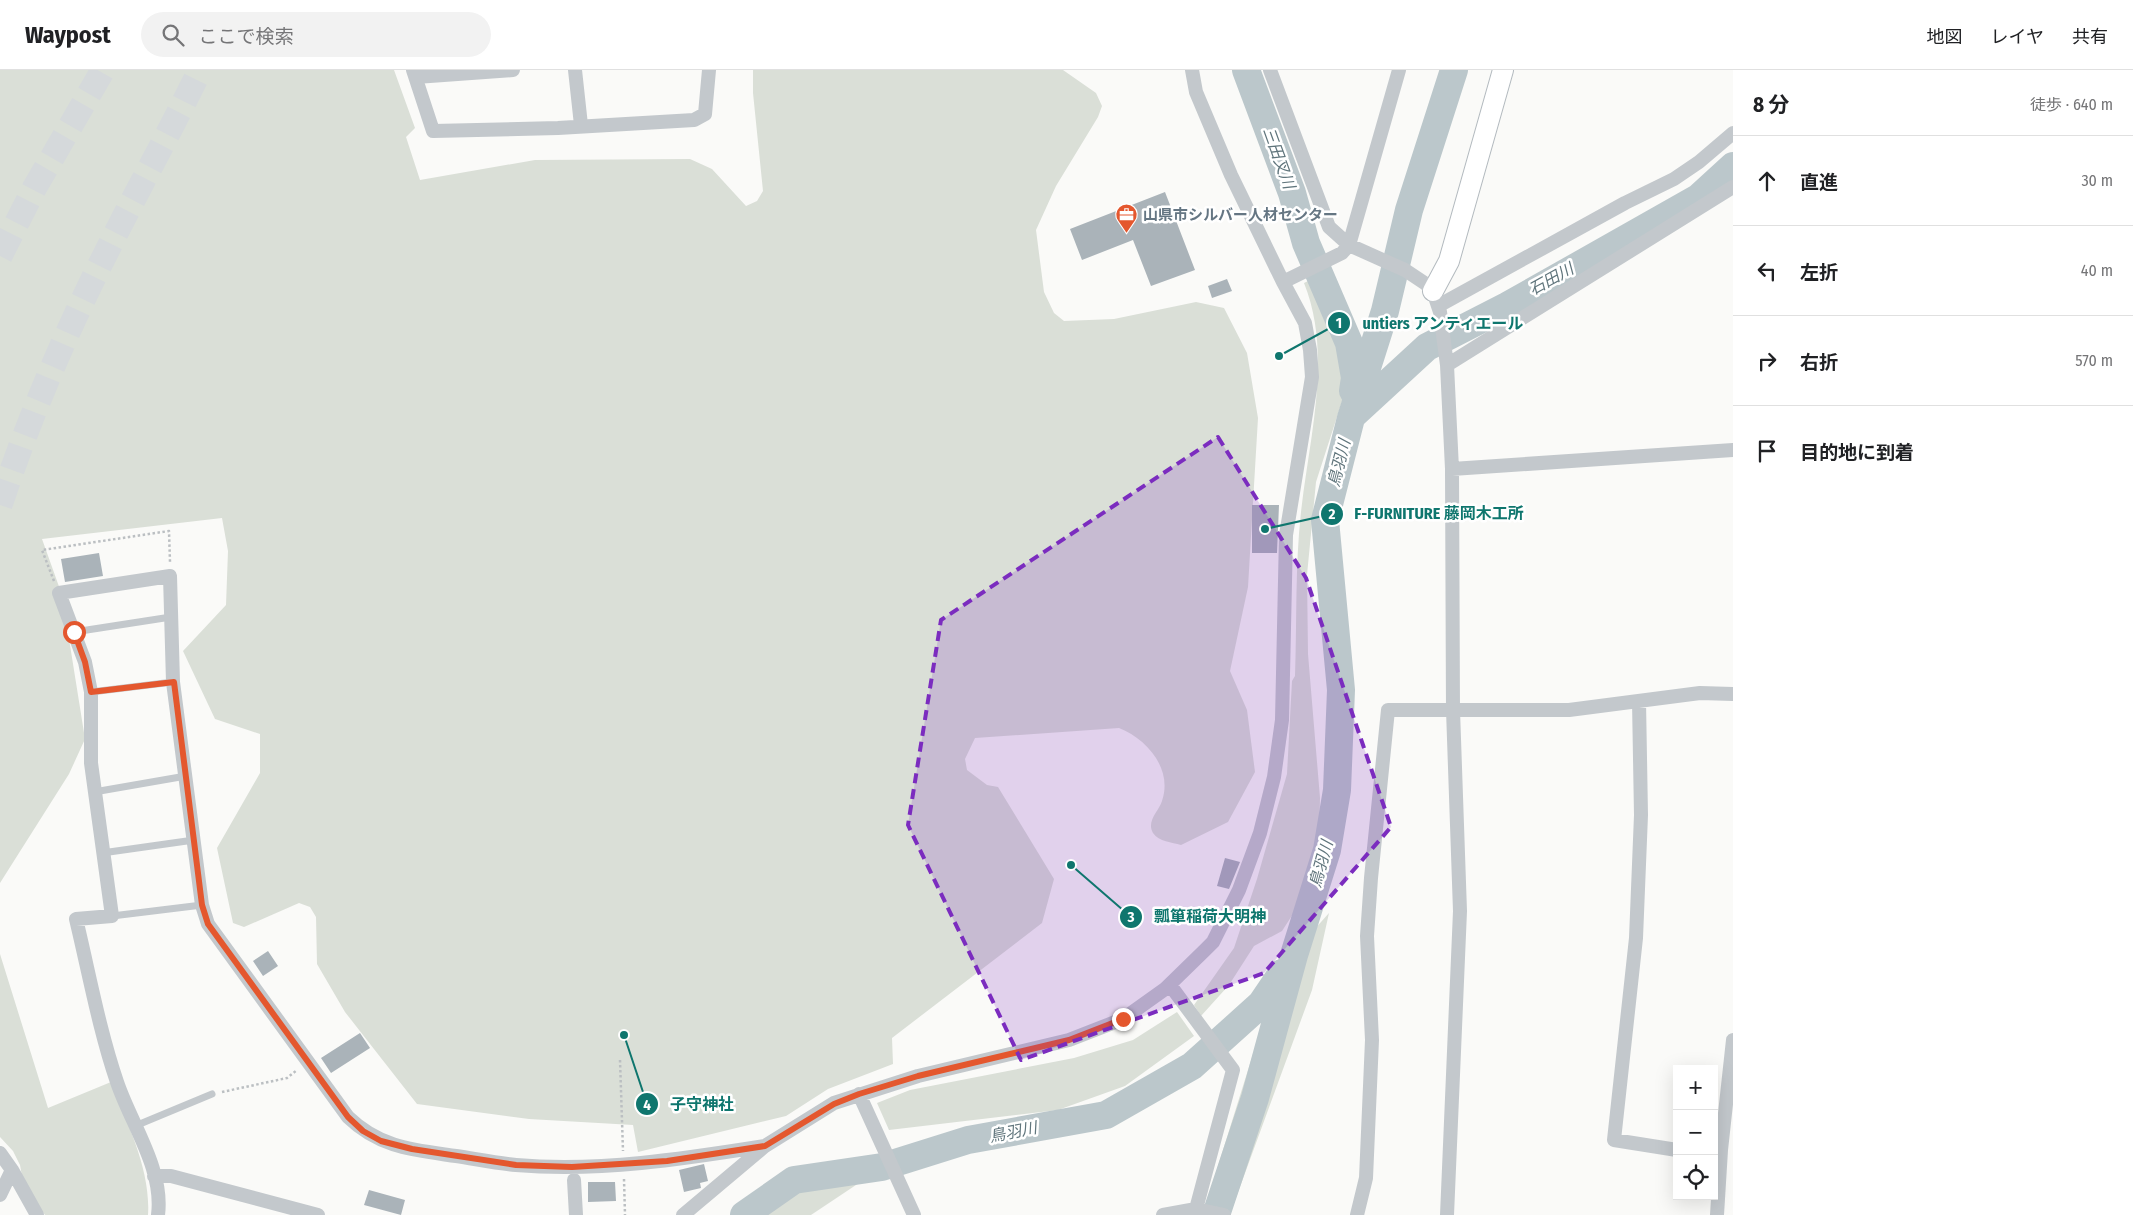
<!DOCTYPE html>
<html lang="ja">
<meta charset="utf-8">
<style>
:root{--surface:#fff;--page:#f2f2f2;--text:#202124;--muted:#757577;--line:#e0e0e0}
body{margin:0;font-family:"Fira Sans Condensed","Noto Sans JP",sans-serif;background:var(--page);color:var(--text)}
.controls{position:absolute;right:15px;bottom:15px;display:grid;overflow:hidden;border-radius:0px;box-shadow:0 5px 20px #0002}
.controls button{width:45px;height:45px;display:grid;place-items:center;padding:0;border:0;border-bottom:1px solid var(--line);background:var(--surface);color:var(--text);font:25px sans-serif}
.stop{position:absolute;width:15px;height:15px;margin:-11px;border:4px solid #e4572e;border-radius:50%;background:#fff}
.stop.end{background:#e4572e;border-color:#fff;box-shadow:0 1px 5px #0008}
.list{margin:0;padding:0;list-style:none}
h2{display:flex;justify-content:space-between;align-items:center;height:65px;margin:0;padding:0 20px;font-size:21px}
h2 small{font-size:16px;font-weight:400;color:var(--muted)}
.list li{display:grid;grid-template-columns:32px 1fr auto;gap:15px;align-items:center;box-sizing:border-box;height:90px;padding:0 20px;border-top:1px solid var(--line)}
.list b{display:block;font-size:19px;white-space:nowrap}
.list em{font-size:16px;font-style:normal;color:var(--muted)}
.icon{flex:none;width:28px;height:28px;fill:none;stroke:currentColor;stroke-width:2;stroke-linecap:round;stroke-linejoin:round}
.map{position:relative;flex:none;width:1733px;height:1145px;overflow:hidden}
header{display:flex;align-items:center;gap:30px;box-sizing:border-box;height:70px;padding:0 25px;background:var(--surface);border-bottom:1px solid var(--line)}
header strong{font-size:24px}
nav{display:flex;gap:28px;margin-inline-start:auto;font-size:18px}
.search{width:350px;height:45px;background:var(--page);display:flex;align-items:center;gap:12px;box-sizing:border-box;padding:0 18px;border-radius:28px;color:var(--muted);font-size:19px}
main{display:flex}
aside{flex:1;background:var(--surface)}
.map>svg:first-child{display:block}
.green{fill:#dadfd7}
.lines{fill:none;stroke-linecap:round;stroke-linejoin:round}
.river{stroke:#bbc7cb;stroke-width:28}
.building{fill:#aab3b9}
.highway-tunnel{stroke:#d5d9db;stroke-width:25;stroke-dasharray:25 12;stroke-linecap:butt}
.secondary-casing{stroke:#b3babf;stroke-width:22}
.path{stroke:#bbbfc2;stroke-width:2.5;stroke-dasharray:2.5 2.5;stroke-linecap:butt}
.lane{stroke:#c3c8cc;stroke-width:7}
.street{stroke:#c3c8cc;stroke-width:14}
.secondary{stroke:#fff;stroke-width:20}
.route{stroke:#e4572e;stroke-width:6}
.marked{fill:#7b2cbf;fill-opacity:0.2;stroke:#7b2cbf;stroke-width:4;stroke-dasharray:10 6;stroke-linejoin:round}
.labels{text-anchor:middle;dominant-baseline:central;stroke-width:5;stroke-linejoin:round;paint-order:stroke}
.poi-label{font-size:15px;font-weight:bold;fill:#657683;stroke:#fff;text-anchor:start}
.water-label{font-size:16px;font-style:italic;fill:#60757c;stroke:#fff}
.leader{fill:none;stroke:#0f766e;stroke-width:2}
.callout-dot{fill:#0f766e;stroke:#fff;stroke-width:2}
.mark-label{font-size:15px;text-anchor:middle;font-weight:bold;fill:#fff}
.callout-label{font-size:16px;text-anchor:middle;font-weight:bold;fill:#0f766e;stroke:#fff;stroke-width:5;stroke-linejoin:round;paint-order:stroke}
</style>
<header>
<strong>Waypost</strong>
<div class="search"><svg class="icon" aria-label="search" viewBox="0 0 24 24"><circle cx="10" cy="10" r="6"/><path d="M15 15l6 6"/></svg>ここで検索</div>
<nav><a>地図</a><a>レイヤ</a><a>共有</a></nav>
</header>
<main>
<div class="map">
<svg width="1733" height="1145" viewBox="0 0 1733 1145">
<rect width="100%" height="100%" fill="#fafaf8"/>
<path class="green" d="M0 0H394L415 58 406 67 420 110 535 90 690 89 712 99 746 136 757 131 763 121 753 23V0H1063L1096 23 1102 36 1098 47 1056 116 1036 160 1044 222 1054 243 1064 251 1114 249 1196 232 1224 238 1247 283 1258 348 1248 517 1230 601 1247 640 1255 702 1228 752 1181 775C1172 772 1159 772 1153 763 1146 751 1159 741 1162 731 1173 699 1147 669 1119 658L975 668 965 689 967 700 987 715 998 717 1054 809 1042 853 892 968 893 994 828 1019 786 1046 638 1082 633 1055 529 1049 417 1034 345 942 317 894 316 847 310 837 299 833 244 857 233 853 217 778 260 703V664L215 649 183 581 226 535 228 481 222 448 42 469 62 525 85 669 69 704 0 813Z
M1314 208 1334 248 1347 296 1345 322 1316 412 1307 505 1308 584 1320 728 1319 771 1293 844 1282 861 1254 876 1229 915 1201 946 1194 935 1234 878 1257 809 1287 704 1292 611 1295 606C1297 553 1295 495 1301 442 1309 368 1333 285 1304 213Z
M1329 843 1312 920 1233 1136 1207 1131 1253 984 1298 915 1313 861Z
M0 884 48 1038 111 1012C127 1053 151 1100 148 1145H45L24 1117 20 1095 13 1081 0 1067Z
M1177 942 1194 966 1125 1016 1058 1040 889 1060 877 1033 910 1020 1074 988 1133 970Z
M871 1105 811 1145H761L806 1115 832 1107Z"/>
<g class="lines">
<path class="river" d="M1246 0 1292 123 1306 173 1349 273 1355 308 1353 321
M1352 346 1427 277 1507 236 1698 128 1733 96
M744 1145 794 1110 882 1097 968 1070 1106 1045 1192 996 1261 934 1282 903
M1216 1145 1255 1028 1294 885 1327 780 1337 720 1341 620 1325 450 1351 348 1385 241 1409 140 1454 0"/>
</g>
<path class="building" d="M1165 122 1195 200 1151 216 1133 170 1082 190 1070 159Z
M1227 209 1232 221 1212 228 1208 216Z
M1252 435H1279L1277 483H1252Z
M99 483 103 506 65 512 61 489Z
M1225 788 1240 792 1229 819 1217 816Z
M268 881 278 896 263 906 253 891Z
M360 963 370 978 331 1003 321 988Z
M704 1094 708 1111 700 1113 701 1118 684 1122 679 1100Z
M588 1112H615L616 1131 588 1132Z
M369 1120 405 1130 401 1145 364 1135Z"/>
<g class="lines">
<path class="highway-tunnel" d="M0 186 35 117 103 0
M0 435C30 345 68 257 111 173 140 115 172 58 200 0"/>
<defs>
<path id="secondary" d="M1433 221 1449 191 1503 0"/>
</defs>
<use href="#secondary" class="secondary-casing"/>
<path class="path" d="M54 511 42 480 169 461 170 492
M620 990 623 1081
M222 1022 287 1008 297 1000
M624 1109 625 1145"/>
<path class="lane" d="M74 562 171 547
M91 622 173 612
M94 722 186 706
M102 783 194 770
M112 846 202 835
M135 1056 212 1024"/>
<path class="street" d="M413 0 433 61 558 58 694 50 705 44 709 0
M575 0 581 55
M1270 0 1329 157 1349 175 1405 200 1426 214 1433 221 1440 242 1447 295 1452 399 1453 640 1460 841 1447 1145
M416 7 513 0
M1283 212 1342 183 1349 175 1399 0
M1438 236 1625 133 1674 109 1699 92 1733 63
M1447 295 1733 117
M1452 399 1733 380
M1639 631 1641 745 1636 868 1614 1070 1677 1080
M1170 915 1233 1000 1196 1139
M859 1024 914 1145
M0 1083 12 1100 37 1145
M154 1106H171L318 1145
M574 1110 576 1145
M0 1125 12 1100
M158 1145C164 1099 131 1054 117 1012 99 959 89 903 76 849L112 846 91 693V622L85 592 59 523 170 506 173 612 202 835 208 854 348 1047C380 1078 414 1080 456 1086 476 1089 496 1093 516 1095 600 1102 683 1089 765 1076
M683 1145 765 1076 834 1033 918 1006 1069 970 1123 949 1165 919 1205 880 1213 872 1239 820 1260 763 1274 707 1282 650 1286 465 1312 307 1310 280 1305 253 1283 212 1231 105 1196 22 1192 0
M1163 1145 1196 1139 1224 1145
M1357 1145 1366 1108 1372 970 1367 866 1371 808 1388 640H1569L1700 623 1733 624
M1717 1145 1721 1080 1733 970"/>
<use href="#secondary" class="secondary"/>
</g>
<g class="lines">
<path class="route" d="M74 562 85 592 91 622 174 612 202 835 208 854 348 1047 363 1061 381 1071 412 1079 516 1095 572 1097 667 1091 765 1076 834 1034 859 1024 918 1006 1069 970 1123 949"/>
</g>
<path class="marked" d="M1218 367 1306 508 1391 757 1264 903 1021 990 908 755 941 550Z"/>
<defs>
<symbol id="office-pin" viewBox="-11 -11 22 30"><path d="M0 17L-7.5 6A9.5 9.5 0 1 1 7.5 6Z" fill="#e4572e" stroke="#fff"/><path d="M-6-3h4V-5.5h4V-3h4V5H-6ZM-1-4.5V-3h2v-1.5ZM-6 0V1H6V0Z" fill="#fff"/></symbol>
</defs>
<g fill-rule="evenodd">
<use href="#office-pin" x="1114" y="132" width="25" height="34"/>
</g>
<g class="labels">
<g class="poi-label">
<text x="1143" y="145">山県市シルバー人材センター</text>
</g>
<g class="water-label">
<text transform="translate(1279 88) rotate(70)">三田叉川</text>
<text transform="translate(1551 209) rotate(-29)">石田川</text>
<text transform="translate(1339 393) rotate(-76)">鳥羽川</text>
<text transform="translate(1321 794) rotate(-75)">鳥羽川</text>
<text transform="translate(1013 1062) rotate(-11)">鳥羽川</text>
</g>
</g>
<path class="leader" d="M1279 286L1339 253M1265 459L1332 444M1071 795L1131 847M624 965L647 1034"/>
<g class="callout-dot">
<circle cx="1279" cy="286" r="5"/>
<circle cx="1265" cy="459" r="5"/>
<circle cx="1071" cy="795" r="5"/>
<circle cx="624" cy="965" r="5"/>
<circle cx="1339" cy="253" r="12"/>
<circle cx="1332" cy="444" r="12"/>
<circle cx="1131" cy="847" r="12"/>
<circle cx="647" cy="1034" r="12"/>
</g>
<g class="mark-label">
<text x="1339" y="258">1</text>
<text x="1332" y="449">2</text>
<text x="1131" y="852">3</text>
<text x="647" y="1040">4</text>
</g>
<g class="callout-label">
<text x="1443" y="259">untiers アンティエール</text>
<text x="1439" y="449">F-FURNITURE 藤岡木工所</text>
<text x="1210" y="852">瓢箪稲荷大明神</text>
<text x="702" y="1040">子守神社</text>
</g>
</svg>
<div class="controls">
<button>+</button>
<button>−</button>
<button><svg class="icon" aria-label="locate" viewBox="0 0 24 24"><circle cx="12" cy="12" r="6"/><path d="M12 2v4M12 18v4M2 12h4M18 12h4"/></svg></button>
</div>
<div class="stop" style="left:74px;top:562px"></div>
<div class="stop end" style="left:1123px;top:949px"></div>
</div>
<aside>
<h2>8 分<small>徒歩 · 640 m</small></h2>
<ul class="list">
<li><svg class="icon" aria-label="ahead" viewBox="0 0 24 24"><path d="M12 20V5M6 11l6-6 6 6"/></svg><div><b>直進</b></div><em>30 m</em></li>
<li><svg class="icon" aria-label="left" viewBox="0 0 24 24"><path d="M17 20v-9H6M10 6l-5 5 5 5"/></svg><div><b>左折</b></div><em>40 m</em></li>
<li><svg class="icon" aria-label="right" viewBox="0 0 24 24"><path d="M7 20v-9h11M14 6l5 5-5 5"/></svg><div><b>右折</b></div><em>570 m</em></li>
<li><svg class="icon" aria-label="arrive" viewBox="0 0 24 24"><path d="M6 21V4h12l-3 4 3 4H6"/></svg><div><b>目的地に到着</b></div></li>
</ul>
</aside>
</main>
